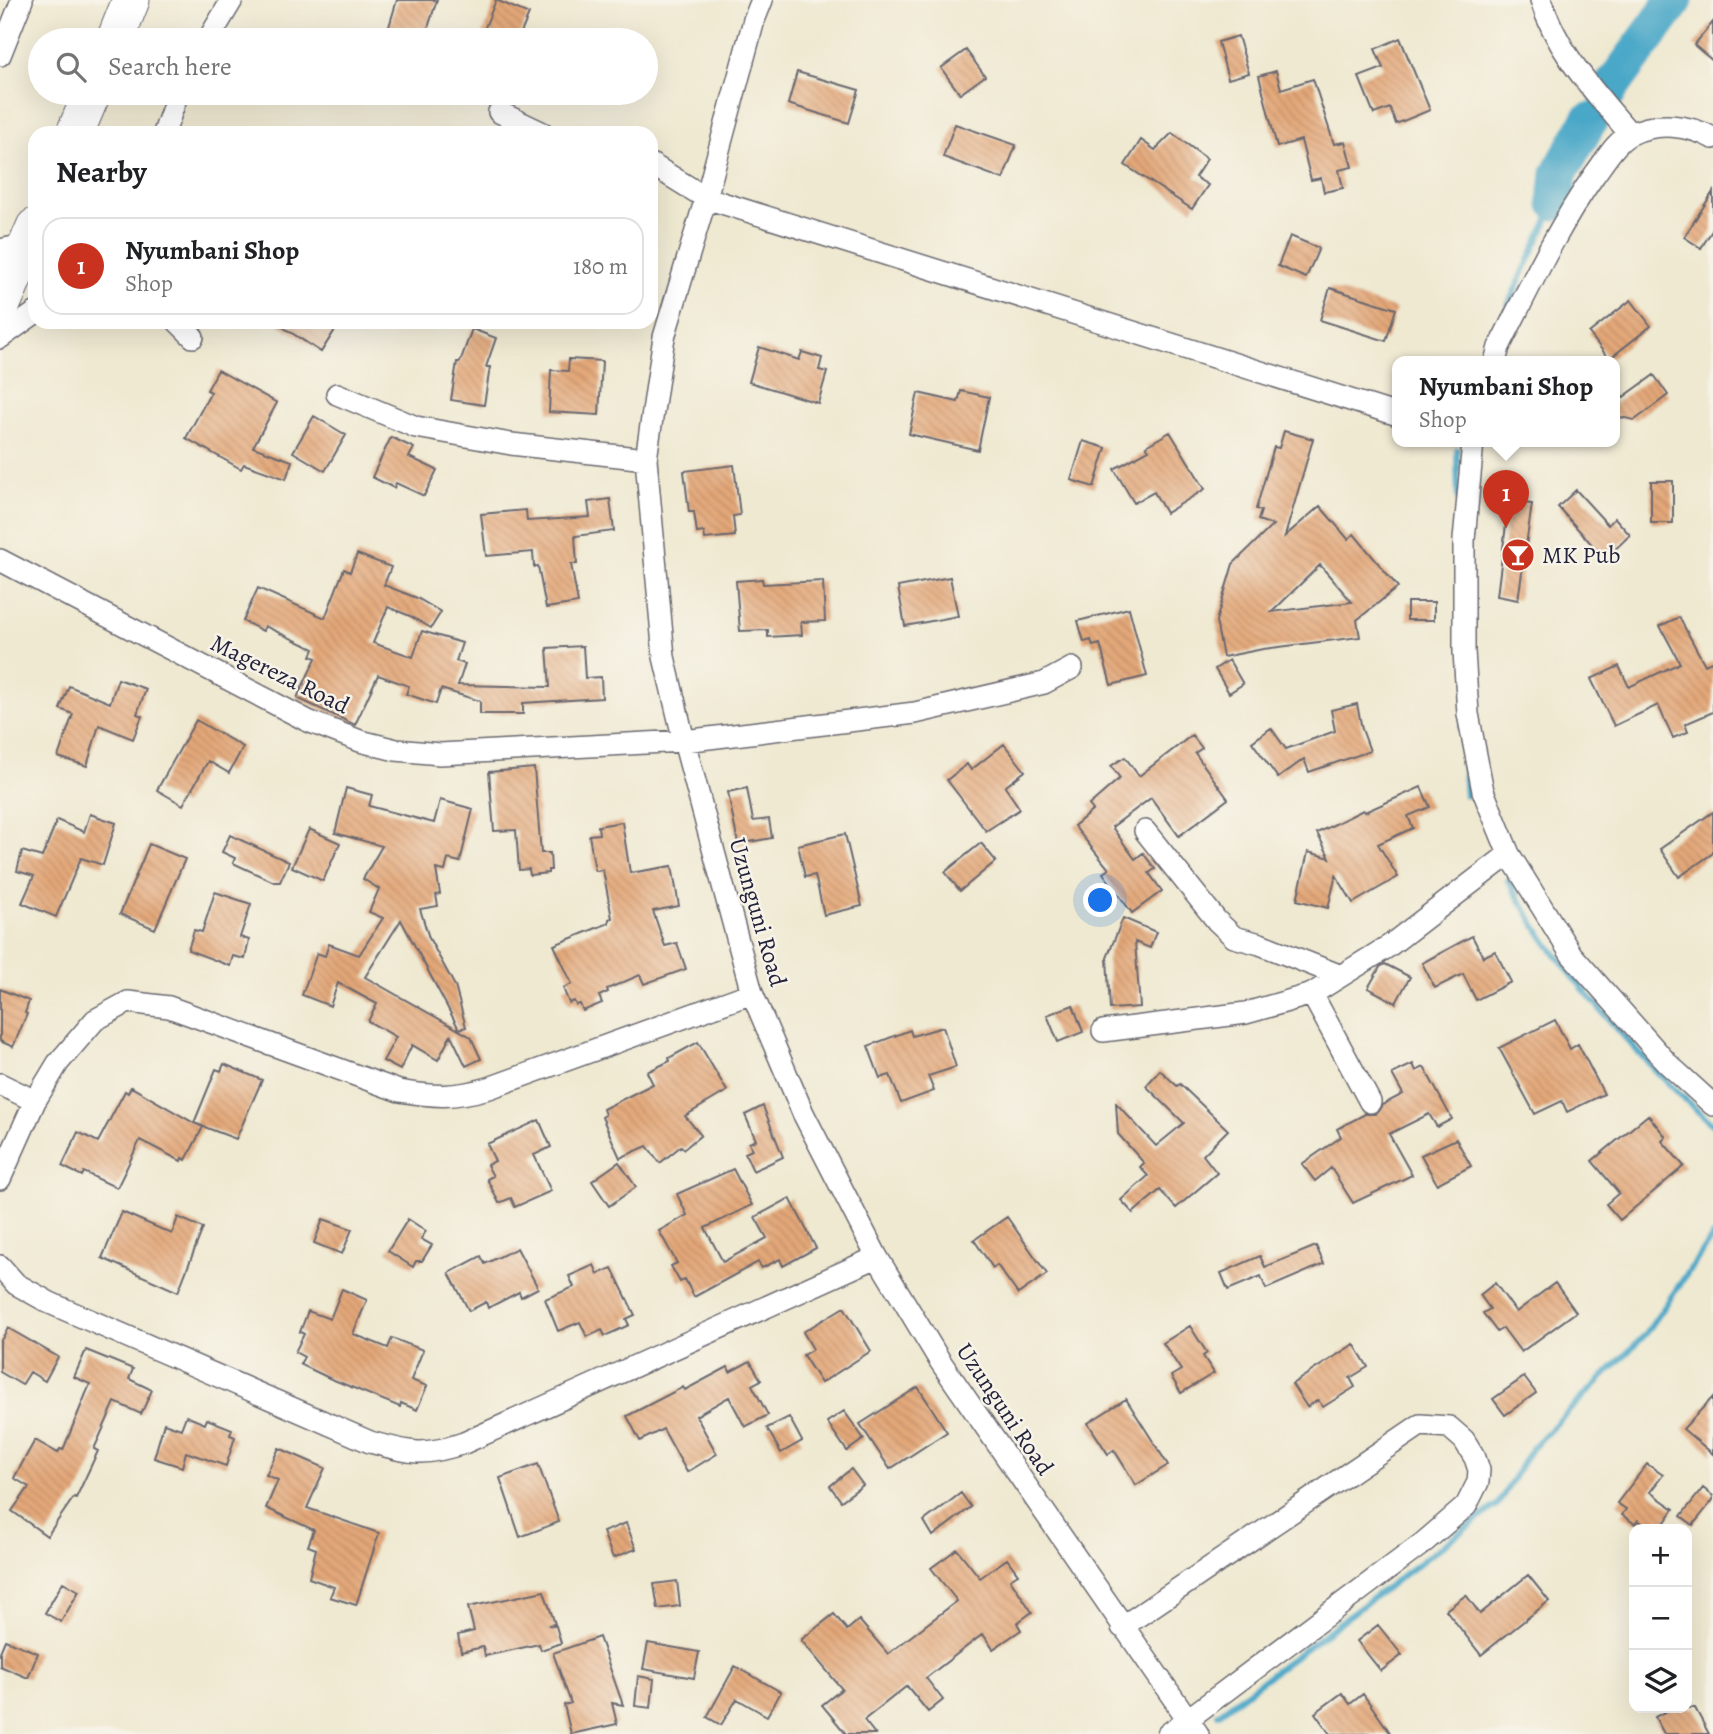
<!DOCTYPE html>
<meta charset="utf-8">
<style>
:root{--surface:#fff;--page:#f2f2f2;--text:#202124;--muted:#757577;--line:#e0e0e0;--accent:#c8321e}
body{margin:0;font-family:Alegreya,serif;background:var(--page);color:var(--text)}
.controls{position:absolute;right:21px;bottom:21px;display:grid;overflow:hidden;border-radius:14px;box-shadow:0 7px 28px #0002}
.controls button{width:63px;height:63px;display:grid;place-items:center;padding:0;border:0;border-bottom:2px solid var(--line);background:var(--surface);color:var(--text);font:35px sans-serif}
.you{position:absolute;left:1101px;top:901px;width:24px;height:24px;margin:-18px;border:5px solid #fff;border-radius:50%;background:#1a73e8;box-shadow:0 0 0 10px #1a73e833}
.badge{display:grid;place-items:center;width:46px;height:46px;border-radius:50%;background:var(--accent);color:#fff;font-size:23px;font-weight:700}
.pin{position:absolute;translate:-50% -58px;filter:drop-shadow(0 2px 4px #0008)}
.pin::after{content:'';position:absolute;top:37px;width:24px;height:21px;background:inherit;clip-path:polygon(0 0,100% 0,50% 100%)}
.popup{position:absolute;left:1392px;top:356px;width:228px;height:91px;box-sizing:border-box;display:grid;place-content:center;border-radius:14px;background:var(--surface);filter:drop-shadow(0 2px 5px #0005);font-size:23px;white-space:nowrap;color:var(--muted)}
.popup b{font-size:26px;color:var(--text)}
.popup::after{content:'';position:absolute;left:50%;top:100%;margin-left:-14px;border:14px solid transparent;border-top-color:var(--surface)}
.list{margin:0;padding:0;list-style:none}
h2{display:flex;justify-content:space-between;align-items:center;height:91px;margin:0;padding:0 28px;font-size:30px}
h2 small{font-size:23px;font-weight:400;color:var(--muted)}
.list li{display:grid;grid-template-columns:46px 1fr auto;gap:21px;align-items:center;box-sizing:border-box;height:98px;margin:0 14px 14px;padding:0 14px;border:2px solid var(--line);border-radius:21px}
.list b{display:block;font-size:26px;white-space:nowrap}
.list p{margin:0;font-size:23px;white-space:nowrap;color:var(--muted)}
.list em{font-size:23px;font-style:normal;color:var(--muted)}
.icon{flex:none;width:38px;height:38px;fill:none;stroke:currentColor;stroke-width:2;stroke-linecap:round;stroke-linejoin:round}
.map{position:relative;flex:none;width:1713px;height:1734px;overflow:hidden}
.search{position:absolute;background:var(--surface);box-shadow:0 7px 28px #0002;left:28px;top:28px;width:630px;height:77px;display:flex;align-items:center;gap:18px;box-sizing:border-box;padding:0 24px;border-radius:38px;color:var(--muted);font-size:26px}
.panel{position:absolute;background:var(--surface);box-shadow:0 7px 28px #0002;left:28px;top:126px;width:630px;height:203px;border-radius:21px}
.map>svg:first-child{display:block}
.lines{fill:none;stroke-linecap:round;stroke-linejoin:round}
.stream{stroke:#49a7c8;stroke-width:6}
.river{stroke:#49a7c8;stroke-width:37}
.building{fill:url(#building-back-hatch);fill-rule:evenodd}
.street-casing{stroke:#6a6870;stroke-width:24}
.highway-casing{stroke:#6a6870;stroke-width:39}
.street{stroke:#fff;stroke-width:21}
.highway{stroke:#fff;stroke-width:37}
.labels{text-anchor:middle;dominant-baseline:central;stroke-width:5;stroke-linejoin:round;paint-order:stroke}
.poi-label{font-size:24px;fill:#22223b;stroke:#f7f3e8;text-anchor:start}
.street-label{font-size:24px;fill:#22223b;stroke:#f7f3e8}
</style>
<div class="map">
<svg width="1713" height="1734" viewBox="0 0 1713 1734">
<defs>
<pattern id="building-back-hatch" width="6" height="6" patternUnits="userSpaceOnUse" patternTransform="scale(1.75)"><rect width="6" height="6" fill="#e3a778"/><path d="M-1 5l2 2M0 0l6 6M5-1l2 2" fill="none" stroke="#c28f69"/></pattern>
</defs>
<rect width="100%" height="100%" fill="#f7f3e8"/>
<filter id="ink" filterUnits="userSpaceOnUse"><feTurbulence type="fractalNoise" baseFrequency=".0143" numOctaves="2"/><feDisplacementMap in="SourceGraphic" scale="14" xChannelSelector="R" yChannelSelector="G"/><feConvolveMatrix kernelMatrix="1 2 1 2 8 2 1 2 1" color-interpolation-filters="sRGB"/></filter>
<filter id="wash" filterUnits="userSpaceOnUse"><feTurbulence type="fractalNoise" baseFrequency=".00686" numOctaves="4" result="noise"/><feDisplacementMap in="SourceGraphic" scale="28" xChannelSelector="R" yChannelSelector="G"/><feGaussianBlur stdDeviation="1.57" result="paint"/><feColorMatrix in="noise" values="0 0 0 0 0 0 0 0 0 0 0 0 0 0 0 0 0 1.4 0 .05"/><feComposite in="paint" operator="in"/></filter>
<g filter="url(#wash)">
<rect width="100%" height="100%" fill="#efe9d1"/>
<g class="lines">
<path class="stream" d="M1508 305 1556 202
M1457 450 1458 499
M1461 727 1466 795
M1508 881C1522 903 1535 927 1551 948 1598 1010 1655 1074 1713 1125
M1218 1714 1498 1504 1531 1449 1645 1335 1713 1236"/>
<path class="river" d="M1607 93 1675 0
M1556 202 1559 174 1589 121"/>
</g>
<g id="blocks">
<path class="building" d="M397 0H437L424 40H385Z
M496 0 529 14 518 40H480Z
M1713 22V61L1694 45Z
M1238 36 1249 73 1228 79 1218 42Z
M1400 38 1430 110 1396 124 1390 108 1374 114 1359 77 1383 68 1375 49Z
M966 50 985 76 960 94 941 68Z
M1276 71 1281 89 1313 79 1334 144 1345 142 1352 167 1339 170 1343 188 1324 192 1321 178 1311 180 1301 140 1277 147 1259 76Z
M797 72 859 90 849 123 788 104Z
M955 124 1016 145 1003 179 943 157Z
M1172 133 1207 159 1195 177 1208 185 1192 209 1125 165 1141 140 1155 150Z
M1713 192V229L1701 248 1684 237Z
M1290 236 1319 248 1306 278 1278 266Z
M1330 288 1396 309 1386 341 1320 320Z
M1631 300 1651 326 1609 359 1589 333Z
M275 322H340L321 352Z
M472 329 496 338 486 367H490L484 405 451 400 457 362H460Z
M759 347 799 360 802 352 822 358 819 370 827 372 818 403 749 382Z
M569 359 602 361 599 415 549 412 551 370 568 371Z
M218 370 277 403 253 447 292 461 286 479 244 464 241 469 186 438 211 392 207 390Z
M1654 375 1668 395 1635 420 1614 416V404Z
M961 391 989 397 978 450 909 434 918 393 958 402Z
M314 416 346 435 325 471 293 452Z
M1284 431 1313 439 1285 536 1320 506 1348 539 1354 534 1398 587 1357 620 1360 637 1263 649 1223 657 1216 621 1233 564 1273 525 1258 520 1261 511 1256 509 1274 447 1279 448ZM1320 565 1352 602 1272 612Z
M1170 432 1205 489 1166 513 1154 492 1134 503 1114 469 1149 450 1146 446Z
M391 437 414 448 409 457 437 470 424 496 396 483 394 488 372 477Z
M1083 441 1106 448 1094 487 1071 480Z
M734 465 740 515 733 516 735 536 705 539 704 532 697 533 694 512H689L684 471Z
M1651 481H1673V523H1651Z
M1576 490 1608 525 1615 518 1630 535 1605 559 1558 507Z
M610 499 614 531 575 536 577 564H571L578 603 546 608 538 566 534 567 533 552 486 556 481 514 526 510 527 521 590 517 588 502Z
M1509 501 1532 504 1518 600 1497 596Z
M357 554 391 567 384 585 417 598 441 612 431 628 410 616 388 607 373 643 413 657 422 631 462 643 456 661 465 664 458 685 550 687 547 648 583 646 585 678 601 677 602 698 523 703V714H480V701L441 689 436 704 406 694 409 686 378 675 355 725 297 698 316 658 311 656 314 649 265 626 263 631 243 621 258 588 325 618 344 569 350 572Z
M950 577 958 616 905 626 898 587Z
M762 579 763 584 823 581 825 621 801 622 802 635 768 637V630L740 631 736 581Z
M1407 602H1434V620H1407Z
M1129 608 1147 676 1111 685 1100 644 1093 646 1091 640 1084 642 1078 621Z
M1679 617 1705 665 1713 661V712L1685 724 1688 732 1673 738 1658 705 1614 726 1591 679 1619 666 1629 687 1680 663 1660 626Z
M1229 660 1243 684 1229 693 1215 669Z
M118 679 146 689 137 714 142 716 133 739 99 725 87 766 58 757 73 714 60 709 69 686 110 703Z
M1357 704 1362 729 1370 751 1309 772 1304 759 1278 778 1252 742 1271 728 1286 749 1335 731 1331 710Z
M196 720 243 747 229 773 208 761 183 805 157 790Z
M1192 735 1202 748 1195 753 1228 799 1179 836 1151 798 1112 827 1135 859 1143 853 1155 869 1149 873 1162 891 1132 913 1103 873 1109 869 1074 826 1093 810 1089 805 1120 778 1111 766 1125 757 1139 776Z
M1004 744 1025 771 1005 787 1020 809 986 831 947 780 967 764 971 770Z
M534 768 541 853H550L551 870H548V873L530 875 529 869 519 870 516 830 494 831 489 772Z
M1421 787 1430 807 1408 816 1413 828 1378 844 1398 877 1353 903 1336 875 1328 908 1297 900 1308 852 1330 858 1317 833 1363 810 1365 812Z
M346 788 372 795 369 806 434 823 440 800 473 809 460 862 448 859 445 871 436 869 440 894 436 895 438 906 420 909 429 938 455 986 466 1027 459 1029 401 920 365 977 471 1037 481 1059 466 1066 451 1035 438 1060 412 1045 400 1070 383 1061 396 1037 368 1021 377 1004 338 983 330 1006 302 995 317 953 325 956 329 944 359 955 383 918 369 912 379 889 363 879 382 846 335 833Z
M747 788 753 821 769 819 772 838 738 844 728 792Z
M1713 812V853L1679 877 1660 849Z
M90 814 116 823 103 865 81 858 56 917 22 903 34 876 17 871 22 851 42 857 57 820 84 832Z
M622 822 630 873 672 866 679 906 653 911 665 946 677 943 686 969 644 984 640 975 607 989 608 992 599 996 602 1003 583 1011 580 1004 576 1005 574 1001 569 1003 563 988 572 984 554 945 609 923V919L612 918 603 870 595 871 589 835 599 834 598 826Z
M309 829 340 843 323 881 292 867Z
M845 834 862 906 824 915 815 875 805 877 798 845Z
M230 835 289 862 280 882H274L233 863 235 858 222 852Z
M981 843 996 861 960 891 945 872Z
M149 844 185 859 155 929 120 914Z
M215 892 251 904 240 937 249 940 245 959 233 956 230 966 188 950 194 930 202 932Z
M1123 918 1156 932 1150 948 1135 942 1140 1007 1110 1009 1107 958Z
M1472 936 1483 957 1495 951 1511 982 1476 1000 1463 974 1435 988 1422 963Z
M1385 964 1410 977 1396 1003 1368 988 1380 967Z
M0 989 29 1001 25 1013 27 1014 13 1047 0 1041Z
M1073 1005 1083 1032 1058 1042 1047 1015Z
M1555 1020 1570 1049 1578 1044 1604 1094 1567 1112 1562 1101 1535 1114 1499 1048Z
M943 1027 956 1067 928 1076 934 1091 901 1103 890 1075 880 1078 868 1046 910 1030 912 1036Z
M698 1042 727 1091 685 1116 701 1135 684 1149 681 1146 660 1163 647 1146 620 1158 602 1117 605 1115 603 1109 653 1084 647 1072 670 1061 669 1058Z
M224 1064 262 1080 236 1139 194 1123 203 1127 186 1160 182 1158 181 1161 140 1140 117 1188 84 1172 82 1176 62 1166 78 1132 98 1142 125 1091 128 1093 131 1087 194 1123 216 1069 221 1071Z
M1413 1064 1416 1071 1424 1067 1452 1119 1437 1127 1429 1114 1389 1134 1412 1175 1353 1203 1331 1168 1315 1181 1302 1164 1341 1137 1337 1129 1365 1114H1376L1382 1105 1403 1094 1392 1074Z
M1160 1070 1177 1086 1180 1084 1228 1130 1203 1155 1217 1173 1176 1208 1160 1190 1133 1213 1121 1200 1148 1176 1140 1167 1144 1163 1118 1134 1116 1103 1156 1146 1184 1123 1146 1086Z
M763 1106 783 1157 753 1171 745 1153 752 1150 749 1143 756 1140 745 1115Z
M1648 1115 1666 1137 1662 1141 1684 1166 1620 1220 1606 1204 1619 1193 1592 1161Z
M539 1120 551 1147 534 1155 551 1191 515 1207 511 1198 499 1203 487 1179 493 1176 487 1165 495 1161 487 1144Z
M1456 1139 1471 1166 1437 1184 1421 1155Z
M619 1162 636 1187 609 1206 592 1181Z
M733 1169 752 1205 705 1228 723 1262 767 1238 755 1217 790 1198 816 1248 783 1266 780 1259 762 1268 758 1262 694 1297 685 1279 680 1282 671 1266 677 1263 659 1231 687 1215 677 1194Z
M122 1212 172 1234 178 1217 203 1228 178 1292 102 1258Z
M1007 1217 1047 1274 1018 1294 997 1265 993 1268 974 1240Z
M323 1219 352 1229 342 1254 314 1243Z
M408 1219 426 1231 421 1239 432 1245 422 1261H416L413 1267 388 1251Z
M1316 1246 1324 1264 1266 1289 1261 1276 1228 1290 1221 1273 1260 1256 1265 1267Z
M517 1248 538 1288 521 1297 519 1292 488 1308 486 1302 469 1311 449 1273 481 1256 485 1264Z
M594 1265 598 1274 612 1268 635 1315 626 1319 629 1325 605 1336 602 1330 587 1337 580 1322 558 1331 545 1299 574 1287 569 1276Z
M1495 1283 1516 1312 1555 1283 1576 1312 1521 1352 1503 1328 1497 1332 1483 1313 1490 1309 1480 1295Z
M342 1289 367 1300 353 1334 388 1348 392 1338 423 1350 411 1380 427 1386 417 1410 401 1403 400 1407 329 1378 300 1364 304 1357 295 1352 304 1334 300 1332 308 1311 330 1319Z
M844 1307 871 1351 821 1383 803 1355 813 1349 803 1332Z
M1190 1326 1207 1353 1203 1356 1214 1373 1181 1393 1171 1376 1181 1370 1163 1343Z
M8 1328 58 1357 45 1381 30 1372 22 1385 0 1372V1342Z
M1354 1344 1368 1367 1350 1378 1355 1387 1323 1407 1318 1400 1307 1407 1292 1384Z
M86 1350 133 1369 129 1379 152 1390 141 1414 115 1402 94 1449 98 1451 76 1498 74 1497 47 1536 12 1511 29 1487 14 1478 35 1440 58 1453 60 1449 63 1450 90 1384 74 1377Z
M750 1361 761 1380 752 1385 768 1415 745 1427 729 1397 696 1416 717 1454 687 1472 663 1429 640 1441 627 1416 683 1387 685 1390 728 1367 730 1372Z
M1524 1377 1536 1393 1505 1415 1493 1399Z
M918 1387 947 1432 890 1469 860 1424Z
M1713 1397V1454L1683 1429Z
M1126 1399 1168 1465 1136 1485 1114 1450 1108 1454 1088 1423Z
M844 1411 864 1439 847 1451 827 1422Z
M186 1416 205 1424 207 1419 232 1429 230 1435 235 1437 226 1466 186 1452 182 1467 154 1458 164 1423 181 1429Z
M789 1417 802 1441 781 1453 767 1428Z
M279 1448 325 1468 307 1508 379 1533 356 1605 330 1597 334 1587 309 1578 316 1549 308 1546 314 1530 266 1508 278 1480 266 1475Z
M538 1464 559 1522 520 1537 500 1478Z
M1647 1464 1663 1475 1650 1492 1674 1509 1660 1529H1651L1638 1520 1635 1524 1622 1515 1626 1509 1617 1503Z
M851 1469 863 1485 841 1501 830 1486Z
M1703 1488 1713 1496V1500L1693 1525 1681 1516Z
M961 1493 971 1507 933 1536 924 1521Z
M626 1523 636 1549 613 1558 603 1532Z
M957 1549 980 1578 1007 1559 1018 1574 1010 1579 1032 1612 1017 1623 1021 1630 993 1649 983 1634 926 1678 943 1700 928 1712 907 1686 864 1720 875 1734H846L822 1705 842 1689 801 1640 834 1614 847 1630 859 1620 888 1654 957 1601 931 1568Z
M1528 1575 1549 1601 1481 1655 1446 1610 1466 1595 1480 1614Z
M677 1581 680 1606 658 1609 654 1584Z
M63 1582 79 1591 61 1622 45 1613Z
M544 1591 555 1624 548 1625 556 1626 561 1643 541 1650 539 1644 485 1656 483 1647 461 1652 458 1635 474 1631 468 1607Z
M1378 1625 1402 1655 1381 1671 1357 1641Z
M599 1637 623 1705 612 1703 617 1724 571 1734 564 1705 571 1703 553 1653Z
M5 1640 38 1653 28 1678 0 1666V1652Z
M648 1643 699 1652 694 1678 643 1669Z
M735 1666 781 1692 767 1716 737 1699 721 1725 707 1717Z
M638 1676 654 1679 651 1708 635 1706Z
M1342 1693 1350 1704 1363 1694 1391 1734H1330L1315 1713Z
M1672 1708H1695L1709 1734H1664L1655 1717Z"/>
</g>
</g>
<g filter="url(#ink)">
<use href="#blocks" fill-opacity="0" stroke="#6a6870" stroke-width="2"/>
<g class="lines">
<defs>
<path id="street" d="M762 0 754 20 706 198 664 337 646 459 664 657 684 741 752 993 803 1113 877 1257 940 1361 1198 1734
M1541 0C1557 53 1595 92 1630 134
M208 40 232 0
M0 55 22 0
M499 112 543 133
M164 133 178 93
M651 164 706 198 1398 415
M0 250 28 244
M178 322 193 337
M0 338 35 313
M1495 362 1499 347C1529 288 1557 228 1595 174 1605 161 1616 141 1631 134 1657 121 1689 125 1713 138
M337 394 416 427 511 444 646 459
M1473 442 1464 540V651L1468 714 1483 791 1509 854 1571 954 1667 1063 1713 1105
M0 560 308 721 360 741 396 750 440 754 684 741 915 713 1044 683 1072 668
M1145 831 1217 921 1234 937 1260 944 1341 976
M1312 994 1370 1102
M1103 1031 1246 1013 1312 994 1389 946 1509 854
M0 1084 35 1101
M0 1179 35 1101 58 1063 95 1020 128 1002 169 1007 399 1091C436 1097 452 1098 489 1088L752 993
M0 1266 16 1284 50 1303 370 1442C411 1453 423 1457 464 1443L877 1257
M1122 1627 1420 1425 1449 1427 1464 1440 1475 1458 1479 1470 1478 1482 1466 1506 1423 1543 1168 1734"/>
<path id="highway" d="M115 40 131 0
M75 133 92 93
M0 309 35 227"/>
</defs>
<use href="#street" class="street-casing"/>
<use href="#highway" class="highway-casing"/>
<use href="#street" class="street"/>
<use href="#highway" class="highway"/>
</g>
</g>
<defs>
<symbol id="bar-disc" viewBox="-11 -11 22 22"><circle r="9.5" fill="#c8321e" stroke="#f7f3e8"/><path d="M-6-5H6L.8 .8V4.5H3.5V6h-7V4.5H-.8V.8Z" fill="#fff"/></symbol>
</defs>
<g fill-rule="evenodd">
<use href="#bar-disc" x="1499" y="536" width="38" height="38"/>
</g>
<g class="labels">
<g class="poi-label">
<text x="1542" y="555">MK Pub</text>
</g>
<g class="street-label">
<text transform="translate(280 674) rotate(26)">Magereza Road</text>
<text transform="translate(758 912) rotate(74)">Uzunguni Road</text>
<text transform="translate(1005 1409) rotate(56)">Uzunguni Road</text>
</g>
</g>
</svg>
<div class="controls">
<button>+</button>
<button>−</button>
<button><svg class="icon" aria-label="layers" viewBox="0 0 24 24"><path d="M12 4l9 5-9 5-9-5zM3 14l9 5 9-5"/></svg></button>
</div>
<div class="you"></div>
<div class="pin badge" style="left:1506px;top:528px">1</div>
<div class="popup"><b>Nyumbani Shop</b>Shop</div>
<div class="search"><svg class="icon" aria-label="search" viewBox="0 0 24 24"><circle cx="10" cy="10" r="6"/><path d="M15 15l6 6"/></svg>Search here</div>
<section class="panel">
<h2>Nearby<small></small></h2>
<ul class="list">
<li><span class="badge">1</span><div><b>Nyumbani Shop</b><p>Shop</p></div><em>180 m</em></li>
</ul>
</section>
</div>
